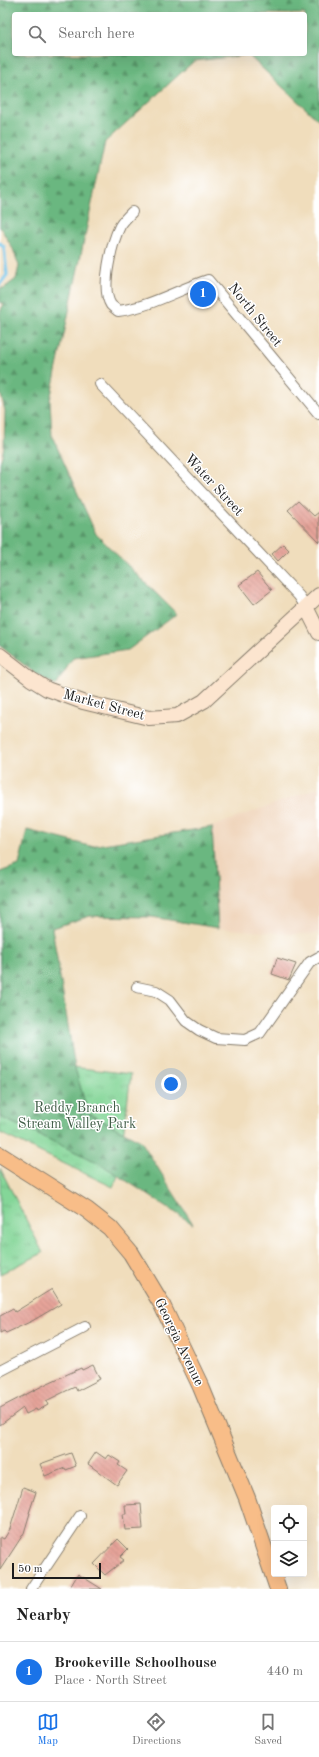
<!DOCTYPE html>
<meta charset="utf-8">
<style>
:root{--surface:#fff;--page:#f2f2f2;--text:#222;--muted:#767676;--line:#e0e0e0;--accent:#1a73e8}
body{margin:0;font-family:"Old Standard TT",serif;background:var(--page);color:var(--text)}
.controls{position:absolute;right:12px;bottom:12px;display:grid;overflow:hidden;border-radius:4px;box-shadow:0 4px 16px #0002}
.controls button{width:36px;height:36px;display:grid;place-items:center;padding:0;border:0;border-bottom:1px solid var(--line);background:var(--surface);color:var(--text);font:20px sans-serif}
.scale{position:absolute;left:12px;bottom:10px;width:89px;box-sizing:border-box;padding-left:4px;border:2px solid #1c1c1c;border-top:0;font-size:11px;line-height:14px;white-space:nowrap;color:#1c1c1c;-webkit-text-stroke:3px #fff;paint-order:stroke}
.you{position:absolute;left:171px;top:1084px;width:14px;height:14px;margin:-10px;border:3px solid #fff;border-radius:50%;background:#1a73e8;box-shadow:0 0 0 6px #1a73e833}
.badge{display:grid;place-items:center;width:26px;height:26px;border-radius:50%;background:var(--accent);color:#fff;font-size:13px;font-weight:700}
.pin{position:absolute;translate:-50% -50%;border:2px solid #fff;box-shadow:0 1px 4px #0006}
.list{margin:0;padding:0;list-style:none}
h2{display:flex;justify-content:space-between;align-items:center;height:52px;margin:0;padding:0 16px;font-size:17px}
h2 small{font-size:13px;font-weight:400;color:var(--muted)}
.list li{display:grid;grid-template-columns:26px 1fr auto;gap:12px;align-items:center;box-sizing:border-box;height:60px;padding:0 16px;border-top:1px solid var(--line)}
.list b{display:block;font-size:15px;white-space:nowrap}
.list p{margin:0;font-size:13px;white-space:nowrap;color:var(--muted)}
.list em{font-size:13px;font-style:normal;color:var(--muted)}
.icon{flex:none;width:22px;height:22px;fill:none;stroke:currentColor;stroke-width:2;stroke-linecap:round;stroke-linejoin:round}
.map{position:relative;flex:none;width:319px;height:1589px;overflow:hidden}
.search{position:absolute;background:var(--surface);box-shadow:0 4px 16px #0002;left:12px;right:12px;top:12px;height:44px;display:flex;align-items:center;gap:10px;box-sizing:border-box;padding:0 14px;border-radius:4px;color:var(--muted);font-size:15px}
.sheet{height:112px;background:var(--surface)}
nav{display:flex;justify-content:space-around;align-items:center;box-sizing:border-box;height:56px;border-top:1px solid var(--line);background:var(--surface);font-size:11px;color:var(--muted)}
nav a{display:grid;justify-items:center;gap:2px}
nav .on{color:var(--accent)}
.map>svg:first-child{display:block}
.built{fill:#f0d5bc}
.grass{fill:url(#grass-tufts);stroke:#50795a}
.forest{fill:url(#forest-firs);stroke:#446a4e;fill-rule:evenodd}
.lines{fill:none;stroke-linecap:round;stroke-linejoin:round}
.stream{stroke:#6ec3ea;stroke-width:3.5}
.building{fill:url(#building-back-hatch)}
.street-casing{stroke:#867c6c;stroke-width:12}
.secondary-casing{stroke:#867c6c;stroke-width:16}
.primary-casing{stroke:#867c6c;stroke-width:18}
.street{stroke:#fff;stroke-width:10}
.secondary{stroke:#fce5cf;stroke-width:14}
.primary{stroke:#f8bd88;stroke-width:16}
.labels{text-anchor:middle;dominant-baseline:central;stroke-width:3;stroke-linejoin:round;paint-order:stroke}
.street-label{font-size:14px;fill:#1c1c1c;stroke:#fff}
.park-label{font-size:14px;fill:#405d47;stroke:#fff}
</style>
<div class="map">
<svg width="319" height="1589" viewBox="0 0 319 1589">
<defs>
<pattern id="grass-tufts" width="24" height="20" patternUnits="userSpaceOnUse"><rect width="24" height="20" fill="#84d698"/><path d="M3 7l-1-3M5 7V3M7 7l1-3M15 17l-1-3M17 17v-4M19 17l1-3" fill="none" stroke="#71b782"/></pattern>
<pattern id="forest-firs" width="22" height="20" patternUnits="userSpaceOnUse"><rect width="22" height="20" fill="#6bb780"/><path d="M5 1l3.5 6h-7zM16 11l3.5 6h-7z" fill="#579468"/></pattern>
<pattern id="building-back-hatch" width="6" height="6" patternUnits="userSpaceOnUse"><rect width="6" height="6" fill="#e5a399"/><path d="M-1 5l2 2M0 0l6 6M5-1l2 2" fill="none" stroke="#c48c83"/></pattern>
</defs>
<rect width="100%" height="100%" fill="#fff"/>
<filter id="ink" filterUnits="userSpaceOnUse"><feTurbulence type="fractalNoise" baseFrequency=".025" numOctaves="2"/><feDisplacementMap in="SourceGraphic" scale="8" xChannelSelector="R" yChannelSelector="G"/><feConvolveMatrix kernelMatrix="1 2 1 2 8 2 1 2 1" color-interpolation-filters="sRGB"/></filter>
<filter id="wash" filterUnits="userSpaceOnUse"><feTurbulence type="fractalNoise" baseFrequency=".012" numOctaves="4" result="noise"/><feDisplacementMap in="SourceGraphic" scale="16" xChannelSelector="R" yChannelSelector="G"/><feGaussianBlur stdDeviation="0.9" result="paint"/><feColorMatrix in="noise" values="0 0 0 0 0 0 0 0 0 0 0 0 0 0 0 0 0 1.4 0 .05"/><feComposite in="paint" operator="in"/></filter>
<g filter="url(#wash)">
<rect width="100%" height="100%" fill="#f0ddbc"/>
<path class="built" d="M319 787V934H291L218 928 212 827Z"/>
<path class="grass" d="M0 952 64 1066 131 1074 118 1176 113 1187 0 1133Z
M0 1168 43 1253 0 1274Z"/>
<path class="forest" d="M0 0H319V121L248 55 194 61 105 142 50 400 52 436 96 534 177 614 128 650 73 658 56 685 37 675 0 646V463L4 447 5 411 0 391V314L3 303H0V288H4L16 279 19 266 13 249 0 227ZM14 14H305V54H14Z
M212 827 218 928 152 917 90 916 52 928 75 1068 88 1113 141 1141 193 1224 99 1163 0 1117V872L19 865 27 830 90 846Z"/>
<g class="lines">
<path class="stream" d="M0 243 4 247 7 275 0 284"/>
</g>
<g id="blocks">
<path class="building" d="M206 288 209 296 200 301 196 292Z
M298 501 314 516 319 512V542L288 510Z
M283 544 289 550 278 561 272 554Z
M257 572 272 590 254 604 239 585Z
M277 958 296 964 289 980 272 974Z
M52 1289 61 1304 32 1321 6 1333 4 1331 0 1333V1316L13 1309 15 1312Z
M93 1365 100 1379 77 1391 75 1387 66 1391 46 1401 48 1405 37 1411 36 1409 26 1414 23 1408 0 1425V1408L48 1383 81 1368 82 1370Z
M96 1452 106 1459 109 1455 120 1462 118 1465 127 1471 117 1485 88 1464Z
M71 1453 76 1466 66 1470 65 1468 45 1476 40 1464Z
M23 1487 36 1492 29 1513H30L24 1533 0 1570V1537L4 1539 10 1529Z
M141 1504 143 1529 125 1530 123 1514H126L125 1505Z
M118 1539 128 1549 120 1557 124 1560 105 1575 94 1564Z
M78 1574 102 1589H69Z"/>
</g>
</g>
<g filter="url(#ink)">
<use href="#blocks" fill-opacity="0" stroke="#867c6c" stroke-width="1"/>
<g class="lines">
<defs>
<path id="street" d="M132 212C128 216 123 221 120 226 112 242 100 289 111 305 113 307 116 309 118 311 150 307 177 290 208 280L319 414
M100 384 299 596 306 607
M137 987 156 991 170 1000 186 1021 199 1030 216 1038 245 1040 260 1033 310 962 319 957
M0 1371 85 1327
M31 1589 80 1516"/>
<path id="secondary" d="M306 607 319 633
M0 655 31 679 47 689 83 702 149 718 177 716 204 701 319 595"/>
<path id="primary" d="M0 1155 87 1210 110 1228 131 1253 161 1303 201 1387 247 1498 278 1589"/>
</defs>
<use href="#street" class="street-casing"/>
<use href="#secondary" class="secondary-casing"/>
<use href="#primary" class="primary-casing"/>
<use href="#street" class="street"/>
<use href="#secondary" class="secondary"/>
<use href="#primary" class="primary"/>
</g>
</g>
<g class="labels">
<g class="street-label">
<text transform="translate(255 315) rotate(51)">North Street</text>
<text transform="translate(214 485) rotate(47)">Water Street</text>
<text transform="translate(104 705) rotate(15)">Market Street</text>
<text transform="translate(179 1342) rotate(64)">Georgia Avenue</text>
</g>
<g class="park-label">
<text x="77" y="1108">Reddy Branch<tspan x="77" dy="16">Stream Valley Park</tspan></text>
</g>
</g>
</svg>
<div class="controls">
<button><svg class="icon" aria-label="locate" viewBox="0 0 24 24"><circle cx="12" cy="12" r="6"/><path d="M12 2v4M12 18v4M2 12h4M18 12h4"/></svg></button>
<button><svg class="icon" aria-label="layers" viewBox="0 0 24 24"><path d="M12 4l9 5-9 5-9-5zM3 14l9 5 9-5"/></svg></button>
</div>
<div class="scale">50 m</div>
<div class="you"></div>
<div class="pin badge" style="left:203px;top:294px">1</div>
<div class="search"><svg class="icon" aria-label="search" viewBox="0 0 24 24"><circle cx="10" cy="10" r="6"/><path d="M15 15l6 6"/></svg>Search here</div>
</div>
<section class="sheet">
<h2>Nearby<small></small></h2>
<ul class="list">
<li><span class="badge">1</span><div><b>Brookeville Schoolhouse</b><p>Place · North Street</p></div><em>440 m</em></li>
</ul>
</section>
<nav>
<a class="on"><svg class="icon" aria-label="map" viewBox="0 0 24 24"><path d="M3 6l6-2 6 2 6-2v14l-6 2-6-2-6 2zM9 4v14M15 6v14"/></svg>Map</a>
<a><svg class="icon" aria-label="directions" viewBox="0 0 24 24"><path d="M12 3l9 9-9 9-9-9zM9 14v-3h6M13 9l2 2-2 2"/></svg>Directions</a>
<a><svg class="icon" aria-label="saved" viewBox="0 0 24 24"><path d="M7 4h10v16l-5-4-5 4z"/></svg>Saved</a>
</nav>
